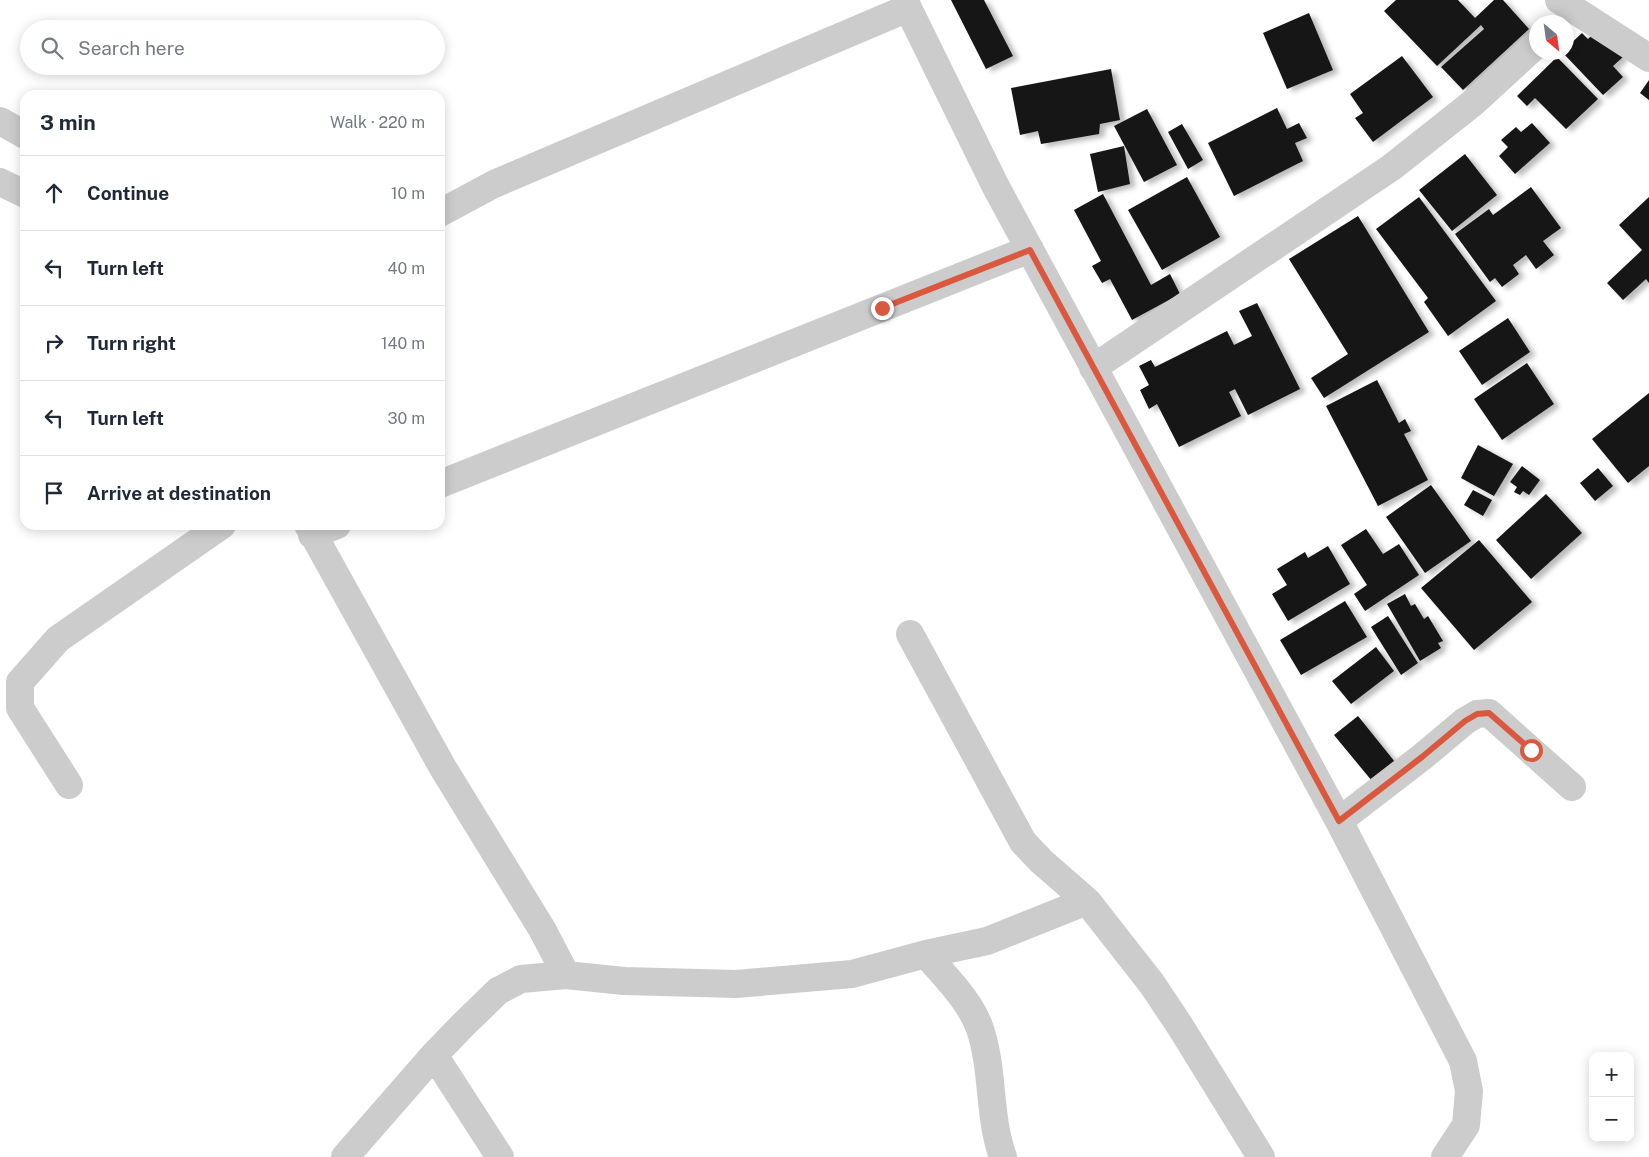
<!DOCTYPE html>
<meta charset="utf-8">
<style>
:root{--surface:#fff;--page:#f6f6f7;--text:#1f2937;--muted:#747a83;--line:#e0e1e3}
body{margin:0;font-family:"Public Sans",sans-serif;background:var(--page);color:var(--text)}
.controls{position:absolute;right:15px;bottom:15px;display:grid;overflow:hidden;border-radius:10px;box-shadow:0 2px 12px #0003}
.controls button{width:45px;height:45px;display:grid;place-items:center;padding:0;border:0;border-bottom:1px solid var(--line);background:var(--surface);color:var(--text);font:25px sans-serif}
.compass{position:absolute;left:1529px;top:15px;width:45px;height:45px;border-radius:50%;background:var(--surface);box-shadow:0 2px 12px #0003;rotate:151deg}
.stop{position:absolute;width:15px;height:15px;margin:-11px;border:4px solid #da593e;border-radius:50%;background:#fff}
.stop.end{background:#da593e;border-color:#fff;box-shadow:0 1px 5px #0008}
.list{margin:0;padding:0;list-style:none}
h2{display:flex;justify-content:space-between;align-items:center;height:65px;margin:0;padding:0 20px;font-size:21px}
h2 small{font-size:16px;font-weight:400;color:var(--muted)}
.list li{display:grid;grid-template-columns:32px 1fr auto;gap:15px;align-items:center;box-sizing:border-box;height:75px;padding:0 20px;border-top:1px solid var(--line)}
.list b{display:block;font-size:19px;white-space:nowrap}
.list em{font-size:16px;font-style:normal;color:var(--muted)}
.icon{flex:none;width:28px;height:28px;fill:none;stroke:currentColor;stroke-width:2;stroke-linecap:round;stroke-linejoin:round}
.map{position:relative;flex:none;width:1649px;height:1157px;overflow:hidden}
.search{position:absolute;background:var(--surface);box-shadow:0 2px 12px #0003;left:20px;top:20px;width:425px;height:55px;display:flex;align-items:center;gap:12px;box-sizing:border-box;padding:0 18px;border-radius:28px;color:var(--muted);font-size:19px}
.panel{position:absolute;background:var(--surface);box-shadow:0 2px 12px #0003;left:20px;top:90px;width:425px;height:440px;border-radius:15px}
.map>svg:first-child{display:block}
.building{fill:#161616;filter:url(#shadow)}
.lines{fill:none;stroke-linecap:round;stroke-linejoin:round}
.minor{stroke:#ccc;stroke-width:28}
.route{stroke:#da593e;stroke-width:6}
</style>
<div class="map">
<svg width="1649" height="1157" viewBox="0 0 1649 1157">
<defs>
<filter id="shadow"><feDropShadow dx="5.5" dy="3" stdDeviation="2.5" flood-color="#0004"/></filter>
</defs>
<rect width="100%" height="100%" fill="#fff"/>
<path class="building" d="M951 0H984L1013 56 986 69Z
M1396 0H1458L1475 18 1494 0H1503L1529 29 1463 90 1441 67 1484 29 1481 25 1437 66 1384 11Z
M1309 13 1333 70 1287 89 1263 33Z
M1597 30 1623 57 1613 66 1623 77 1603 95 1562 52H1566V48L1582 33 1588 39Z
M1402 56 1433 97 1373 142 1355 118 1363 113 1350 94Z
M1557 57 1598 99 1566 129 1535 98 1527 106 1517 96Z
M1111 69 1120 120 1100 124 1099 134 1041 144 1038 131 1020 135 1011 88Z
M1649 80V100L1640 93Z
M1277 108 1287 129 1299 123 1307 138 1295 143 1303 161 1234 196 1208 143Z
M1147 109 1177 165 1144 182 1114 126Z
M1532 123 1550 143 1515 174 1499 156 1508 147 1501 140 1516 127 1521 132Z
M1182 124 1203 160 1188 169 1168 132Z
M1124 146 1130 184 1098 192 1090 154Z
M1465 154 1497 195 1452 231 1419 190Z
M1187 177 1220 237 1162 270 1128 210Z
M1531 187 1561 228 1543 241 1554 255 1536 269 1526 255 1513 265 1519 274 1502 287 1495 278 1490 282 1455 234 1489 209 1493 215Z
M1103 194 1151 285 1170 274 1180 294 1132 320 1110 279 1102 283 1092 266 1101 261 1074 210Z
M1419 197 1496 301 1448 336 1424 302 1428 298 1376 229Z
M1649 197V283L1646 279 1623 300 1607 283 1642 250 1619 225Z
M1358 216 1429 332 1324 398 1311 378 1348 354 1289 259Z
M1257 303 1300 389 1248 415 1235 389 1229 392 1241 416 1179 447 1157 404 1149 409 1140 390 1149 385 1139 366 1151 360 1155 367 1227 331 1234 345 1252 336 1239 311Z
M1508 318 1530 352 1482 385 1459 351Z
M1527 363 1554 404 1502 440 1474 399Z
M1377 380 1399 423 1405 419 1411 431 1404 434 1428 480 1378 506 1326 406Z
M1649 393V466L1628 483 1592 439Z
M1478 445 1513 464 1494 496 1461 478Z
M1522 466 1540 480 1529 495 1523 491 1520 495 1514 492 1517 487 1510 482Z
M1598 468 1613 486 1595 501 1580 483Z
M1431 485 1471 541 1425 573 1386 517Z
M1473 490 1492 500 1483 516 1464 505Z
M1546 494 1582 533 1531 579 1496 540Z
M1366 529 1383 554 1399 544 1419 575 1365 611 1354 594 1367 585 1341 545Z
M1479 540 1532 602 1474 650 1421 588Z
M1328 546 1350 584 1288 621 1272 594 1287 585 1277 569 1305 552 1308 558Z
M1405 594 1411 606 1415 604 1424 619 1428 616 1443 641 1438 643 1441 648 1420 661 1387 604Z
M1345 601 1367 637 1301 675 1280 640Z
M1388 616 1418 663 1401 675 1371 627Z
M1376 647 1394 671 1351 704 1332 681Z
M1358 716 1395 762 1372 781 1334 735Z"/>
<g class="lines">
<path class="minor" d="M904 0 996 187 1339 821 1463 1061 1469 1091 1466 1125 1445 1157
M1559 0 1649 58
M0 121 25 135
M0 182 25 194
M440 213 494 184 908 8
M1093 368 1392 167 1474 102 1536 45
M440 484 1030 249
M308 525 443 768 542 929 566 975
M312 535 337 525
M910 634 1023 842 1041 861 1087 901 1152 984 1180 1026 1261 1157
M69 785 20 708V682L58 639 222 525
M1339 821 1422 757 1465 721 1477 714 1489 713 1572 787
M926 954C945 977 970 1000 980 1029 994 1070 988 1116 1003 1157
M434 1055 500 1157
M345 1157 434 1055 463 1025 498 991 521 979 566 975 624 981 736 984 852 974 926 954 987 941 1087 901"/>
</g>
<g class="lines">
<path class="route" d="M882 308 1030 250 1339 821 1422 757 1465 721 1477 714 1489 713 1531 750"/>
</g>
</svg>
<div class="controls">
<button>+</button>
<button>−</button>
</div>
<svg class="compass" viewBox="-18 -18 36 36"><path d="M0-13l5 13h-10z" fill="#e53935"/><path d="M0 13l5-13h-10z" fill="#747a83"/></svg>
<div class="stop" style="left:1531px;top:750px"></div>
<div class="stop end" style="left:882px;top:308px"></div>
<div class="search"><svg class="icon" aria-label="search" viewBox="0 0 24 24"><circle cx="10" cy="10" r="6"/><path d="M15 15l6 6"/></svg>Search here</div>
<section class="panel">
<h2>3 min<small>Walk · 220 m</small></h2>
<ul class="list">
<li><svg class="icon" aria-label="ahead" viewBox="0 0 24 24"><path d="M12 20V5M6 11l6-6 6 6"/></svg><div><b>Continue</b></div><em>10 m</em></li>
<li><svg class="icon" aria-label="left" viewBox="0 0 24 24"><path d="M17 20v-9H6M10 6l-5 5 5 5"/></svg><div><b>Turn left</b></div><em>40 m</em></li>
<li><svg class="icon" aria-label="right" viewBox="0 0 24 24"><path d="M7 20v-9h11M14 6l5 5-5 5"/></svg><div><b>Turn right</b></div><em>140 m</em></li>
<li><svg class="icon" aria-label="left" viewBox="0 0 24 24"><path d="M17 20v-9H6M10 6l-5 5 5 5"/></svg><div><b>Turn left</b></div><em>30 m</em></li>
<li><svg class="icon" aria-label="arrive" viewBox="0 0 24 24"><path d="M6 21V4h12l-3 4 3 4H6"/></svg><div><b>Arrive at destination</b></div></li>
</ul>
</section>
</div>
